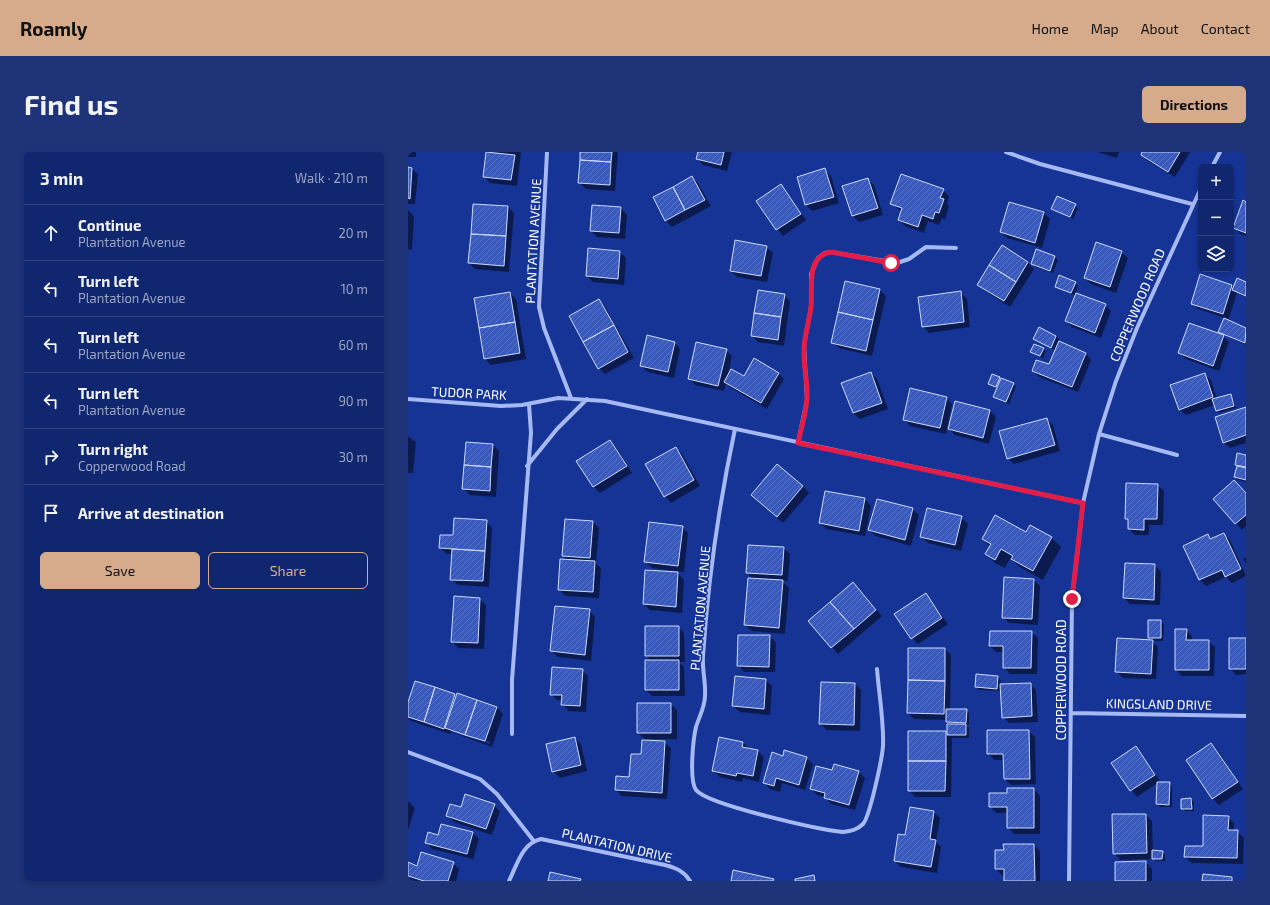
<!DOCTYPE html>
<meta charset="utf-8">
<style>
:root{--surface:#102770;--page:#1e3378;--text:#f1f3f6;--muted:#9ca5c3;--line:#304483;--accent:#d6ab8b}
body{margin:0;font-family:"Exo 2",sans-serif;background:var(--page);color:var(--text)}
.controls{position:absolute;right:12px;top:12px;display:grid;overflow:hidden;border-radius:6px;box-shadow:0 2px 6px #0003}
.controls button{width:36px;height:36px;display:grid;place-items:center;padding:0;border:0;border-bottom:1px solid var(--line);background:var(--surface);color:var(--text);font:20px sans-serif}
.stop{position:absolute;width:12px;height:12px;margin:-9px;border:3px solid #e11d48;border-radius:50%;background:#fff}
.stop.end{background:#e11d48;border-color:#fff;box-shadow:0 1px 4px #0008}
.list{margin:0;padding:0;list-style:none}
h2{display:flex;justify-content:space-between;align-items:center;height:52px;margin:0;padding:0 16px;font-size:17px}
h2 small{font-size:13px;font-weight:400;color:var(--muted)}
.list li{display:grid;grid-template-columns:26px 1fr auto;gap:12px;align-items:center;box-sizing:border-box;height:56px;padding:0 16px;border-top:1px solid var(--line)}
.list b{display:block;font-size:15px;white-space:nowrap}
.list p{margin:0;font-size:13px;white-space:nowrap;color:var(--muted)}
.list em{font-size:13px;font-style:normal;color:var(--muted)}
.actions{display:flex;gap:8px;padding:12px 16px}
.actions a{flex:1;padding:9px 0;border:1px solid var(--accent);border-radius:6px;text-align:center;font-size:14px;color:var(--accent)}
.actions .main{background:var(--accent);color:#111}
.icon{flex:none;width:22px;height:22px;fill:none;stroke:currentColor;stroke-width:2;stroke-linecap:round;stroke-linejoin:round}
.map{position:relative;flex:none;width:838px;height:729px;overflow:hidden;border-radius:6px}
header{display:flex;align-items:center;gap:24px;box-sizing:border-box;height:56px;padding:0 20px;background:var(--accent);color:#111}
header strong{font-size:19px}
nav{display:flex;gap:22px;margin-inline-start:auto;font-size:14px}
.intro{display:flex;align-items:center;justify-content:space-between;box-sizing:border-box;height:96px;padding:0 24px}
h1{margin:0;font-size:28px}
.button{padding:10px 18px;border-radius:6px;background:var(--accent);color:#111;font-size:14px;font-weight:700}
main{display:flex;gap:24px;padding:0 24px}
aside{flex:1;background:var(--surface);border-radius:6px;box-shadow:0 2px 6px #0003}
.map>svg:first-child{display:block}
.shadow{fill:#0007;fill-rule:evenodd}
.building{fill:url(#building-hatch);stroke:#cddafc}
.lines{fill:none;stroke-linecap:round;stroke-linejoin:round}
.street{stroke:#a6b9f2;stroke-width:4}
.route{stroke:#e11d48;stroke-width:5}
.labels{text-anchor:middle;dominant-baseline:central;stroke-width:3;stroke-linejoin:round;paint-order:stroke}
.street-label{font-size:13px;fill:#fff;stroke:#153496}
</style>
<header>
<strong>Roamly</strong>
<nav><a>Home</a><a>Map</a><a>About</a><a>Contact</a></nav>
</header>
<div class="intro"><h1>Find us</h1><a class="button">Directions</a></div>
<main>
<aside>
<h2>3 min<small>Walk · 210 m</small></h2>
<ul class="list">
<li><svg class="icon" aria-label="ahead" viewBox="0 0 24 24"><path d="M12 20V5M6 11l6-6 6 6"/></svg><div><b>Continue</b><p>Plantation Avenue</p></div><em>20 m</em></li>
<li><svg class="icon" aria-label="left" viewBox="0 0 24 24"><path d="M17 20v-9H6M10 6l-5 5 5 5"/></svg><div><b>Turn left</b><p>Plantation Avenue</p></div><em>10 m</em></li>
<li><svg class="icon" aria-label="left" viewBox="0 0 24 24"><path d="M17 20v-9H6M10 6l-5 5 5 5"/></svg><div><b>Turn left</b><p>Plantation Avenue</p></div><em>60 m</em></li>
<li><svg class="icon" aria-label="left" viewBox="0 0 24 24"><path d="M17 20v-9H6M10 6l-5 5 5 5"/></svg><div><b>Turn left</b><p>Plantation Avenue</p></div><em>90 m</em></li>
<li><svg class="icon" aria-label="right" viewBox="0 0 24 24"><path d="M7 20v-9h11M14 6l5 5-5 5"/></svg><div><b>Turn right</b><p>Copperwood Road</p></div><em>30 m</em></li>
<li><svg class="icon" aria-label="arrive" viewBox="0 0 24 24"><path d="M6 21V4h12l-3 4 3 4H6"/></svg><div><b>Arrive at destination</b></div></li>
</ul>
<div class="actions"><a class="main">Save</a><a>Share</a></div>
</aside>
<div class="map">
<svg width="838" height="729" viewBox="0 0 838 729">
<defs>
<pattern id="building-hatch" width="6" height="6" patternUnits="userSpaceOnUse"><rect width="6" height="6" fill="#395abc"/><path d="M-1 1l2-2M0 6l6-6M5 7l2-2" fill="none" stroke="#5773c6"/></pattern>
</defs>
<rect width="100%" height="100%" fill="#153496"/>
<path class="shadow" d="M0 0H8V5H0Z
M79 0H113L109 34 82 31 76 24Z
M173 0H210L207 39 178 37 172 31Z
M291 0H324L319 19 295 13 289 6Z
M689 0H711L709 6Z
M736 0H782L767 25 740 9 734 3Z
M0 16H4L10 23 7 52H0Z
M417 18 423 24 431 51 404 59 398 53 390 26Z
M284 25 290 31 303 54 264 75 258 69 246 46Z
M459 27 466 33 475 63 451 70 445 64 435 35Z
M373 34 398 68 375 84 349 49Z
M535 38 541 44 539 52 541 54 537 67 534 66 531 73 520 69 516 81 497 74 491 68 494 60 484 52Z
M650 45 670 56 665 67 644 56Z
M602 51 636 61 642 67 634 96 599 86 593 80Z
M838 51V84L832 82 826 75Z
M185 54 213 56 219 63 217 87 189 85 183 79Z
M100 55 106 61 101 120 67 117 61 111Z
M0 58 6 64 4 98 0 97Z
M358 95 365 101 359 130 329 125 323 119Z
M594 95 620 111 626 117 602 155 577 139 571 132Z
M181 97 212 100 218 106 216 133 185 130 179 124Z
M628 99 647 105 650 108 645 121 627 115 624 112Z
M713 100 720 106 708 141 683 132 677 126Z
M667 131 670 134 667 142 697 153 703 159 693 186 664 175 658 169 668 144 648 134Z
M838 131V145L829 141 820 169 838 177V193L811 180 817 166 790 157 784 151 824 133 826 136Z
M472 138 478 144 464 204 431 196 424 190Z
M552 140 559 147 562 175 521 181 515 174Z
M102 141 108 147 118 207 83 213 77 207Z
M376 143 382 149 376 194 350 190 344 184Z
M191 148 197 155 226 206 197 222 191 216Z
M648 184 651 187 646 198 626 187Z
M815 184 821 190 811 219 778 207 771 201Z
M266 190 272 197 266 226 240 220 233 214Z
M635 196 638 199 635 206 623 199Z
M318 198 324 204 320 223 336 225 370 221 376 227 359 257 323 236 318 231 316 239 287 233 281 226Z
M677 201 683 208 670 240 631 225 625 219Z
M463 221 469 227 480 257 452 267 445 261 435 231Z
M796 222 803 228 809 247 822 243 825 246 828 256 811 261 807 253 778 263 771 257Z
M591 226 608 234 601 252 586 245 590 236 582 231Z
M538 246 544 252 538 282 502 274 496 267Z
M838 257V291L822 296 815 290Z
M582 259 588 265 581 292 547 283 541 277Z
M639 267 645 273 652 299 606 312 600 306Z
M0 284 8 290 5 321H0Z
M202 289 208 295 224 321 192 341 186 335 170 309Z
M85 293 91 299 88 345 62 343 56 337Z
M268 296 274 302 292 334 263 351 257 344 239 312Z
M830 303 838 304V330L830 328 827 325Z
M826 329 838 341V374L834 378 806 347Z
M749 333 756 339 755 373H741V383H727L721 377V370L718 366Z
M395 334 401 341 375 371 344 343Z
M457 347 463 354 457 384 418 377 412 371Z
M469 348 505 357 511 363 503 394 468 384 461 378Z
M553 365 560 372 553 399 520 391 513 385Z
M78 369 84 376 81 435 50 433 43 427 45 402H39L32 396 46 384Z
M185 370 191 376 188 412 193 416 191 446 158 444 151 438 160 409 155 404Z
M622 374 644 386 653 395 635 428 613 416 602 406 597 416 587 411 578 402 582 394 575 387 618 381Z
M274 375 280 381 276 420 244 416 237 409Z
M816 382 822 388 838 424 824 431 818 425 798 434 792 428 776 394 799 383 804 387Z
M376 396 382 402 380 429H374L381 436 377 482 344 479 337 473 346 428 339 421Z
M838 405V411L835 407Z
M747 413 753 420 752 453 722 452 716 446Z
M270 421 276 428 274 461 242 458 236 452Z
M626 428 632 434 630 473 601 471 595 465Z
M451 438 474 464 430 502 401 469Z
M518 442 540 472 510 492 504 486Z
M47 445 72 447 78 453 76 497 50 496 44 489Z
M181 458 187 465 183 509 150 505 143 499Z
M753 469 756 472 755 489H744L750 495 748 527 715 526 708 519 744 489 741 486Z
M270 475 276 481 277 510H271L276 515 277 544H244L238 538 243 509 238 504Z
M778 478 784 484V489H800L807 495 806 524H774L768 518Z
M623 480 630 486 629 522H602L596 515V500H588L582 494Z
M362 484 368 491 367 520H336L330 513Z
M838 487V522L828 523 822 516Z
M537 497 543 503 542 558H558L561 561V573H558L561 576V586H544L543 645H507L501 638 537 580 540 583 542 573 539 568 506 567 500 561Z
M174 518 180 524 178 560 161 559 154 552 155 549 149 548 143 542Z
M590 525 593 528 592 533 622 532 628 538 630 570 601 571 595 565 593 539 571 538 568 535Z
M358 528 364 534 362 563 332 560 325 554Z
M8 530 49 545 89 555 95 562 84 595 43 580 42 582 3 569 0 566V553ZM44 577 82 590V592L44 580Z
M447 532 453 538 452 579 419 578 412 572Z
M263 552 269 558V587H237L230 581Z
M580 579H621L627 585 628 632 603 633 597 627 596 608H586L580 601Z
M166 586 173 592 179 619 152 626 145 619Z
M312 586 335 591 342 597 350 599 356 605 351 630 335 626 334 630 312 625 305 619Z
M256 590 263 596 259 647 214 644 208 638 222 626 234 603Z
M803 592 809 598 835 637 811 653 805 647 779 608Z
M728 595 752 629 729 645 704 611Z
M375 605 398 606 405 612 397 638 374 631 372 640 362 637 356 631Z
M426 613 451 620 457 626 447 658 423 652 417 645 409 643 403 636 424 619Z
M762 631 764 634V655H752L749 652Z
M626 637 632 644V682H606L600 675V661H588L582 654 600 642Z
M783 647 786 650V659H777L774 656Z
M0 649 7 656 0 678Z
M86 653 92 659 84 683 46 670 39 664 53 657Z
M525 660 532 666 528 690 533 695 529 721 493 715 487 709 498 684Z
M738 663 744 669 745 699 754 700 757 702V709H748L746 707 712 708 706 701Z
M820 665 826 671V679H829L836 686 835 712 784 711 777 705 796 695Z
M65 681 71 687 65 707 24 697 18 690 31 684Z
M626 693 632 699V729H597V723H594L588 717V699Z
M738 710 744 717V729H708Z
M45 711 51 717 48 729H5L0 725V712L10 715Z"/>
<path class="building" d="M78 0 107 3 103 28 75 25Z
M172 0H204L203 10 172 8Z
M290 0H316L313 13 288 7Z
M734 0H772L760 20 733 3Z
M172 8 203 10 202 33 170 31Z
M0 15 4 16 2 47 0 46Z
M417 16 426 45 397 53 389 25Z
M493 22 536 37 532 46 536 47 531 61 527 60 525 67 514 63 510 75 490 68 494 56 482 52Z
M284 24 297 48 277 58 265 35Z
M460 26 470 56 444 64 434 34Z
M373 32 393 62 368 78 348 49Z
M265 35 277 58 257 69 245 45Z
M649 44 668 52 662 65 643 57Z
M835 48 838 50V81L825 76Z
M601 50 636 60 627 91 592 80Z
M65 52 100 54 98 84 63 82Z
M184 53 213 55 211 81 182 79Z
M63 82 98 84 96 114 60 111Z
M327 88 359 94 353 124 322 119Z
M688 90 714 99 702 135 676 126Z
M594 93 620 110 608 130 581 113Z
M180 96 212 99 210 127 178 124Z
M628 97 647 104 642 119 623 112Z
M581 113 608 130 596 149 569 133Z
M792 122 824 133 815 162 783 152Z
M651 123 668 130 663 141 647 135Z
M829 126 838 130V144L824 138Z
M437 129 472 137 465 168 430 160Z
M350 138 377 142 373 165 346 161Z
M553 139 556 170 514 175 510 145Z
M102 140 107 170 71 176 66 146Z
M668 141 698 152 687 181 657 169Z
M191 147 206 173 175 190 161 164Z
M430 160 465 168 458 199 423 191Z
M346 161 373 165 370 188 343 184Z
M816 166 838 176 837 191 810 180Z
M107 170 112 201 76 207 71 176Z
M781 171 816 183 805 214 770 201Z
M206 173 220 200 190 217 175 190Z
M631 175 648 184 643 196 625 187Z
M239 183 267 190 260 220 232 214Z
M651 189 678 201 664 235 624 219 628 208 641 212Z
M288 190 319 197 310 234 280 227Z
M626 192 636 196 632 204 622 200Z
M346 206 371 221 353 251 316 230 323 217 336 224Z
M463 220 474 251 445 261 433 231Z
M797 221 805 245 771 258 762 233Z
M584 222 592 225 588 235 580 232Z
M593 226 606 231 598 250 585 245Z
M502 236 539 245 532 276 495 268Z
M823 242 826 254 808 259 804 247Z
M547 249 582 258 575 286 540 277Z
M838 255V283L815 291 807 265Z
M639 266 647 293 599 307 591 279Z
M202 288 219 314 185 335 168 309Z
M58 290 85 292 83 315 56 313Z
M268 295 286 328 256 345 237 312Z
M829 301 838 303V315L827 313Z
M369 312 395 334 369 365 343 343Z
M56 313 83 315 82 339 54 337Z
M829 314 838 316V328L826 325Z
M826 328 838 341V363L827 372 805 347Z
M718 331 750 332 749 367H736V378L720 377V367H717Z
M417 339 457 346 451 379 411 371Z
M469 347 505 356 497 388 460 378Z
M519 356 554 364 547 393 512 385Z
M587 363 618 380 622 373 644 385 625 419 603 407 605 404 593 397 587 408 577 402 583 392 574 387Z
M46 366 79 368 77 399 31 396 32 383H45Z
M157 367 185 369 182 406 154 404Z
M241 370 275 374 270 414 236 410Z
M816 381 833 417 817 425 814 418 791 428 775 394 800 382 802 387Z
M340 393 376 395 374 423 338 421Z
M44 397 77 399 75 429 42 428Z
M152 407 187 409 185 440 150 438Z
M717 411 747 412 746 448 715 446Z
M237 418 270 420 268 455 235 452Z
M596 425 626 427 624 467 594 466Z
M340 426 375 428 371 476 336 473Z
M445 430 468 458 446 477 422 450Z
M518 441 534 466 503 487 486 462Z
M46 444 72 446 70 491 43 490Z
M422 450 446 477 423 496 400 469Z
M147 454 182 457 177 503 142 499Z
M740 468H753V486H740Z
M237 474H271V504H237Z
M767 477H779L778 488H801V518H767Z
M582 479H624L623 516H595V494H581Z
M330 483H362L361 515 329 514Z
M709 486 745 488 743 522 707 520Z
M821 486H838V517H821Z
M500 496H537V529L500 528Z
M237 508H271V538H237Z
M144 515 175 517 172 554 153 553 154 543H142Z
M568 522 590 524 589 537 567 535Z
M327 524 358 527 356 557 324 554Z
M500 528 537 529 536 562 499 561Z
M7 529 27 535 16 570 0 565V550Z
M413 530 447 531 446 573 411 572Z
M623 531 624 564 594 566 592 532Z
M27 535 47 542 36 577 16 570Z
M49 541 69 548 57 583 37 576Z
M69 548 89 555 77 589 57 583Z
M229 551H263V581H229Z
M538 557H559L558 571 538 570Z
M539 572H558V583H539Z
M579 578H621L622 627H596L595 602H579Z
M500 579H538V609H500Z
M167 585 173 613 144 620 138 592Z
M311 585 335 590 334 595 350 598 345 624 329 621 328 624 304 619Z
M234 588 257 589 254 641 207 638 208 624 221 625 223 602H233Z
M803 591 830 630 804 647 778 608Z
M728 594 747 623 722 639 703 611Z
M376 598 399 605 391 633 368 626 366 634 355 631 364 600 375 604Z
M500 609H538L537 639H500Z
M426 612 451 619 441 653 416 646 417 641 402 637 408 614 424 618Z
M749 630H762L761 653 748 652Z
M599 636H626V676H599V655H581V641H599Z
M57 642 87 652 78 677 38 664 42 652 53 655Z
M783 646 784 657H773V647Z
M502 655 526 659 522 687 528 688 523 715 486 709 490 682 497 683Z
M704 662H738L739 701 705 702Z
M795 663 821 664 820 678H830L829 706 776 705 777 694H795Z
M33 672 65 680 59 702 17 691 20 680 30 683Z
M595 692H626L627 729H596V717H587V698H596Z
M744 698 755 699 754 707H744Z
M13 700 46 710 40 729H16L0 724V710L9 714Z
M738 709V729H707V710Z
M325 718 366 727 365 729H323Z
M142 720 173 727 172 729H140Z
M795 722 824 725V729H794Z
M406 723 407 729H387V727Z"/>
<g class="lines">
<path class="street" d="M139 0 131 155 136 176 163 246
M598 0 632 12 784 52
M804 15 812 0
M0 247 93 254 114 253 150 246 197 249 675 351
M327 277C311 352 300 428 295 504 294 518 298 531 297 544 297 555 291 565 288 575 285 588 281 628 288 638 300 653 413 678 435 680 443 679 449 678 455 672 462 664 474 607 475 594 476 569 471 543 469 517
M691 282 769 303
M390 291 399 248 396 193 403 155V122L410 106 417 101 423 100 489 111 501 107 518 95 548 96
M119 314 149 277 179 247
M663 561 838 564
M104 582V528L123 281 121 252
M0 600 72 627 89 642 125 688
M101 729C109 713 114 691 133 687L257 713C268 716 276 719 282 729
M661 729 664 447 675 351 691 282 708 229 729 176 793 36"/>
</g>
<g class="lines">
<path class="route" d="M483 111 423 100C397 104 405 137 403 155 401 171 395 187 396 203 396 218 400 232 399 246 398 261 393 277 390 291L675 351 664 447"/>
</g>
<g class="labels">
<g class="street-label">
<text transform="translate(125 89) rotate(-87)">PLANTATION AVENUE</text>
<text transform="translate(729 153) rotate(-67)">COPPERWOOD ROAD</text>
<text transform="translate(61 241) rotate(3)">TUDOR PARK</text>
<text transform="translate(292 456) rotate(-85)">PLANTATION AVENUE</text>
<text transform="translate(653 528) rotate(-90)">COPPERWOOD ROAD</text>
<text transform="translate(751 552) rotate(1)">KINGSLAND DRIVE</text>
<text transform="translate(209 693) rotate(13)">PLANTATION DRIVE</text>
</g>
</g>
</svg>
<div class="controls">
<button>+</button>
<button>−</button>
<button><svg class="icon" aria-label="layers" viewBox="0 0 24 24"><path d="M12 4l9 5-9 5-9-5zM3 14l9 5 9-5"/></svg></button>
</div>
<div class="stop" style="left:483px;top:111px"></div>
<div class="stop end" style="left:664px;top:447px"></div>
</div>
</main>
